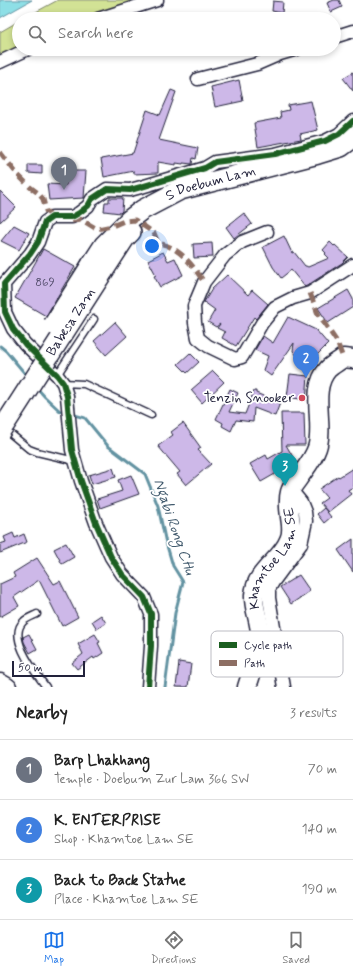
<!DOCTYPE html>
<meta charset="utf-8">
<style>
:root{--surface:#fff;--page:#f6f6f6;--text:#222;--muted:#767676;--line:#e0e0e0;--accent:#1a73e8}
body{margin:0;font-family:Mynerve,sans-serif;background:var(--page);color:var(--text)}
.scale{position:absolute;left:12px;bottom:10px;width:73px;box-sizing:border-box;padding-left:4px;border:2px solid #22223b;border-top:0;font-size:11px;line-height:14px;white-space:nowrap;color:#22223b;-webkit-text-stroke:3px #fff;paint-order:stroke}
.you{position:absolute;left:152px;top:246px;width:14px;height:14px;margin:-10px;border:3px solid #fff;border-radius:50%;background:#1a73e8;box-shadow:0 0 0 6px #1a73e833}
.badge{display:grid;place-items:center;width:26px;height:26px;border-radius:50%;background:var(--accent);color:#fff;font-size:13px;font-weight:700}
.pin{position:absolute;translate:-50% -33px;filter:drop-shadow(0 1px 2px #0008)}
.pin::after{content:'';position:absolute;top:21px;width:14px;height:12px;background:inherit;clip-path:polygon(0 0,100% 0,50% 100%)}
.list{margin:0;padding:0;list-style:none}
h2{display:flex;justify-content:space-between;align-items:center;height:52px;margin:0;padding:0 16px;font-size:17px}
h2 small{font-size:13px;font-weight:400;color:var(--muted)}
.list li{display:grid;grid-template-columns:26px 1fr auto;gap:12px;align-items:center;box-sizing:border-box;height:60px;padding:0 16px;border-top:1px solid var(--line)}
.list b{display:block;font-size:15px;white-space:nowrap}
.list p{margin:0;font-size:13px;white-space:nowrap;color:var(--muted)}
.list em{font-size:13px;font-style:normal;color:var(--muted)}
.icon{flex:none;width:22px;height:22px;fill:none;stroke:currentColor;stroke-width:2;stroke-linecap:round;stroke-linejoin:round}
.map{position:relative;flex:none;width:353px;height:687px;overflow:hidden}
.search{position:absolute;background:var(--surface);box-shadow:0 2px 6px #0003;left:12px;right:12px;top:12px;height:44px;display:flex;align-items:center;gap:10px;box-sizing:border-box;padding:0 14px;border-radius:22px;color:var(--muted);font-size:15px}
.sheet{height:232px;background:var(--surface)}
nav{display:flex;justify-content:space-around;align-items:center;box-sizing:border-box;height:56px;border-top:1px solid var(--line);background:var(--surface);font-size:11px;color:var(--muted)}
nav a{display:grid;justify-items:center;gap:2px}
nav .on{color:var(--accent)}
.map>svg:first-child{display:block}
.green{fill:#d2e295;stroke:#7a8268}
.water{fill:#8edfe6;stroke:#6393a2}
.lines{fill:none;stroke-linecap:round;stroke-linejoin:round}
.stream{stroke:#6393a2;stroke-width:3}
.building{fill:#cdb8e8;stroke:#22223b}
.service-casing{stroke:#22223b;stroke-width:9}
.minor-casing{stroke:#22223b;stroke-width:15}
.primary-casing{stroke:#22223b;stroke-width:21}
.trunk-casing{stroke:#22223b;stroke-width:22}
.service{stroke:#fff;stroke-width:6}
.minor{stroke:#fff;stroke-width:12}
.primary{stroke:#fff;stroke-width:18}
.trunk{stroke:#fff;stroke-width:19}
.trunk-bridge-casing{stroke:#22223b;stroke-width:22;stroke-linecap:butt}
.trunk-bridge{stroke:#fff;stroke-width:19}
.quiet{stroke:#8d6e63;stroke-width:5;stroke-dasharray:10 5;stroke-linecap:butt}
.cycleway-casing{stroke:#fff;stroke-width:8}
.cycleway{stroke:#1b5e20;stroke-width:6}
.poi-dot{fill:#d1495b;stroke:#fff;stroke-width:1.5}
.labels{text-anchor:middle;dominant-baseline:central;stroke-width:3.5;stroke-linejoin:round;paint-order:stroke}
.number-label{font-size:12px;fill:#4d4866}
.street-label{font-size:14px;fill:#22223b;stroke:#fff}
.poi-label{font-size:14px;fill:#22223b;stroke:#fff;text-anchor:end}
.water-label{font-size:15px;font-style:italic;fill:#425b6e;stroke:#fff}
.key{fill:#fff;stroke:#bdbdc4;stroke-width:1}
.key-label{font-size:11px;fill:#22223b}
</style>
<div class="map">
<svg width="353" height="687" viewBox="0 0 353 687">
<rect width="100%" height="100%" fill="#fff"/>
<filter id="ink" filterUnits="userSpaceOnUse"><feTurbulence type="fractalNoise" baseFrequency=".025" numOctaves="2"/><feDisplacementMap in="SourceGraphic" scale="8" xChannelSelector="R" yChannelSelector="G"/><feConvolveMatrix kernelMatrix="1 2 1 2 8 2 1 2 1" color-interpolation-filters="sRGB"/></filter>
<g filter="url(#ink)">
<path class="green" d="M58 0H141L87 19H23Z
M19 21V48L0 57V32Z"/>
<path class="water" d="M0 0H32L0 18Z"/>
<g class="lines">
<path class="stream" d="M0 346 6 351 27 376
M36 387 45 397 60 411 66 413
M71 414 85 418 108 446 145 474 158 506 165 539 173 566 183 582 175 613 165 687"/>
</g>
<path class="building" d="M334 0H339L342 7 331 12 327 3Z
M273 1 283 2 282 13 272 11Z
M353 72V91L343 78Z
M239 80 243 101 215 107 211 87Z
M171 90 176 92 159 140 198 148 196 159 193 158 192 164 183 163V164L176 163V165L158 162V173L134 174V171L104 177 101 159 133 153 147 110 160 115Z
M311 101 318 130 300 134 301 139 258 147 254 123 281 118 280 112 289 110 288 105Z
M28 165H42V174L28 173Z
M66 171H86L84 198 49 200 47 184 66 185Z
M0 191 16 207 0 222Z
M109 198H123L122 211 120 213 104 211 105 202H109Z
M244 213 252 224 234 238 226 227Z
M14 225 29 233 19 250 1 241Z
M284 236 292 253 294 252 305 266H306L308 267 329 258 325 254 326 253 323 250 330 242 334 246 335 245 348 257 342 263 305 287 291 270 281 278 273 267 263 247Z
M212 243 213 257 194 258 193 244Z
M43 249 75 267 46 316 15 298Z
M163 252 168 261 175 258 183 275 160 287 154 276 156 275 148 260Z
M227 275 248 295 252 290 268 304 256 319 254 317 236 346 222 338 225 332 217 328 220 324 216 327 208 322 215 310 204 302 212 289Z
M348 290 353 299V307L328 323 318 308Z
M288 317 316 330 328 344 306 366 293 351 294 343 271 376 263 370 268 356 255 350 263 336 273 343Z
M115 322 127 336 106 355 94 341Z
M190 353 199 362 187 373 178 364Z
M213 371 224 382 202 403 191 390Z
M290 374 308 376 306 400 287 397Z
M230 389 238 393 229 412 245 414 254 391H256V393L280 403 275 416 254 408 253 422 236 420 231 431 222 426 223 423 216 419Z
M281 413H304L305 445H286L296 462 261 482 250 464 266 455 268 459 282 451Z
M183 423 201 448 198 450 211 464 186 485 177 474 180 472 158 446 173 435 171 432Z
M113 468 116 477 92 484 89 475Z
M353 468V487L348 490 351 494 328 512 320 503 327 498 319 489 338 476 339 477Z
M131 475 139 494 100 508 97 499 122 491 118 480Z
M324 508 331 517 324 523 317 514Z
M13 533 15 538 24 534 27 542 0 553V544L6 542 4 537Z
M353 539V572L338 550Z
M66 543 74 557 62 564 54 549Z
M37 558 54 584 60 581 78 617 62 626 39 580 14 597 19 606 0 617V584L15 577 13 573Z
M299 575 310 591 291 604 280 587Z
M101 615 106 623 97 629 92 621Z
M29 634 37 649 30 653 24 642 23 637Z
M95 634 100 642 98 643 103 653 94 659 93 657 77 669 72 663 83 654 78 644Z
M179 662 191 664 188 687H176Z"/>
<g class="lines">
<defs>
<path id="service" d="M57 375 94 319
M63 383 84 384 151 415
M5 429 29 449 37 452 75 461
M37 614C33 616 27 618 24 621 6 637 36 673 46 687"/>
<path id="minor" d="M98 19 157 0
M334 37 353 31
M0 62 28 49
M198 79 257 64 280 54 297 49
M267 232 242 242 225 255 204 282 194 306 195 323 198 338 208 346 235 359 242 357 262 323 275 307 293 298 310 293 353 265
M148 687 151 646V614L144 597 122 574 111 557 96 523 81 481 72 450 67 396 63 383 57 375 25 344 13 329 5 312 4 284 30 254 38 242 45 222 52 217H72L79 213 88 206 92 199 107 189 130 190 141 187 205 168 215 162 275 154 325 141 339 134 353 121
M284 687 269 598V589L273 582 301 544 306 521 305 512 301 502 291 490"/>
<g id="primary">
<path d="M0 683 7 687"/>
<path id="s1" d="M247 687C252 671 260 651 260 634 260 621 253 608 254 595 256 570 281 561 289 540 293 532 291 525 290 517 289 510 288 499 290 492 291 488 295 483 298 479 304 470 313 460 317 448 325 424 309 390 328 369 332 365 338 362 343 358L353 359"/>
</g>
<g id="trunk">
<path id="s2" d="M91 265 104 245 130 219 142 210 180 190 318 154 341 147 353 138"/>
<path d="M103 272 125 238 131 232"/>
</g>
</defs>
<use href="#service" class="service-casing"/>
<use href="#minor" class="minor-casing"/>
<use href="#primary" class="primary-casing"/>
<use href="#trunk" class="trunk-casing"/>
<use href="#service" class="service"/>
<use href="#minor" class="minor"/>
<use href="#primary" class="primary"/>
<use href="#trunk" class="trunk"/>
<defs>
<g id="trunk-bridge">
<path d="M53 325 91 265"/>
<path id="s3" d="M0 432 103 272"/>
</g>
</defs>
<use href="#trunk-bridge" class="trunk-bridge-casing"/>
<use href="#trunk-bridge" class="trunk-bridge"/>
<path class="quiet" d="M0 152 17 174 30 187 38 193 43 199 46 211 54 219
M72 221 80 219 97 229 112 226 124 221 135 220 154 233 158 243C162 244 167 245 170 247 185 254 195 269 204 282
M310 293 318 314 337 342 343 358"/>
<defs>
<path id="cycleway" d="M148 687 151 646V614L144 597 122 574 111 557 96 523 81 481 72 450 67 396 63 383 57 375 25 344 13 329 5 312 4 284 30 254 38 242 45 222 52 217H72L79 213 88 206 92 199 107 189 130 190 141 187 205 168 215 162 275 154 325 141 339 134 353 121"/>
</defs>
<use href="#cycleway" class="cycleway-casing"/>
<use href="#cycleway" class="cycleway"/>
</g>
</g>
<circle class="poi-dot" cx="302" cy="398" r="4"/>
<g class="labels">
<g class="number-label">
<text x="45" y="283">869</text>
</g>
<g class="street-label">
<text stroke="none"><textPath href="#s2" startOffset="150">S Doebum Lam</textPath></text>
<text stroke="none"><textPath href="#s3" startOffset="131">Babesa Zam</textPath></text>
<text stroke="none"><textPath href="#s1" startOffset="137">Khamtoe Lam SE</textPath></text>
</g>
<g class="poi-label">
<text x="294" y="398">Tenzin Snooker</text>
</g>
<g class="water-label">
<text transform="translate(174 527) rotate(71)">Ngabi Rong CHu</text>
</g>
</g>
<rect x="211" y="631" width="132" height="46" rx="6" class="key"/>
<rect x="219" y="642" width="18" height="6" fill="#1b5e20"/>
<rect x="219" y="660" width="18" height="6" fill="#8d6e63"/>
<g class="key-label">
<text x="244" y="649">Cycle path</text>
<text x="244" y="667">Path</text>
</g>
</svg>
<div class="scale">50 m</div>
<div class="you"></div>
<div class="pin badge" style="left:64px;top:190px;background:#6b7280">1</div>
<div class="pin badge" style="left:306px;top:378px;background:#3f7fe0">2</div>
<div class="pin badge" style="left:285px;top:486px;background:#0f9aa8">3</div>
<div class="search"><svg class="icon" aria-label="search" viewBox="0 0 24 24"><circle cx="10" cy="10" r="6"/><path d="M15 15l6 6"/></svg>Search here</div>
</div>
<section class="sheet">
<h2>Nearby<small>3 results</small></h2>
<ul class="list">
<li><span class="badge" style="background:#6b7280">1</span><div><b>Barp Lhakhang</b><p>Temple · Doebum Zur Lam 366 SW</p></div><em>70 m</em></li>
<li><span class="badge" style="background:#3f7fe0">2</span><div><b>K. ENTERPRISE</b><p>Shop · Khamtoe Lam SE</p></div><em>140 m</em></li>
<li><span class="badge" style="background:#0f9aa8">3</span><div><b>Back to Back Statue</b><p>Place · Khamtoe Lam SE</p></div><em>190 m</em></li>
</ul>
</section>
<nav>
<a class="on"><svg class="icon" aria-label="map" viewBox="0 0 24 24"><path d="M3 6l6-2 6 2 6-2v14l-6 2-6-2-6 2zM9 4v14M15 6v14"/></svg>Map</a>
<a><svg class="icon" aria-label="directions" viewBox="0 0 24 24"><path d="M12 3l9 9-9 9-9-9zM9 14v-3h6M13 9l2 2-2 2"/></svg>Directions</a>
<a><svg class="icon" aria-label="saved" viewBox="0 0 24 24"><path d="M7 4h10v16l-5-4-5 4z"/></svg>Saved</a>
</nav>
